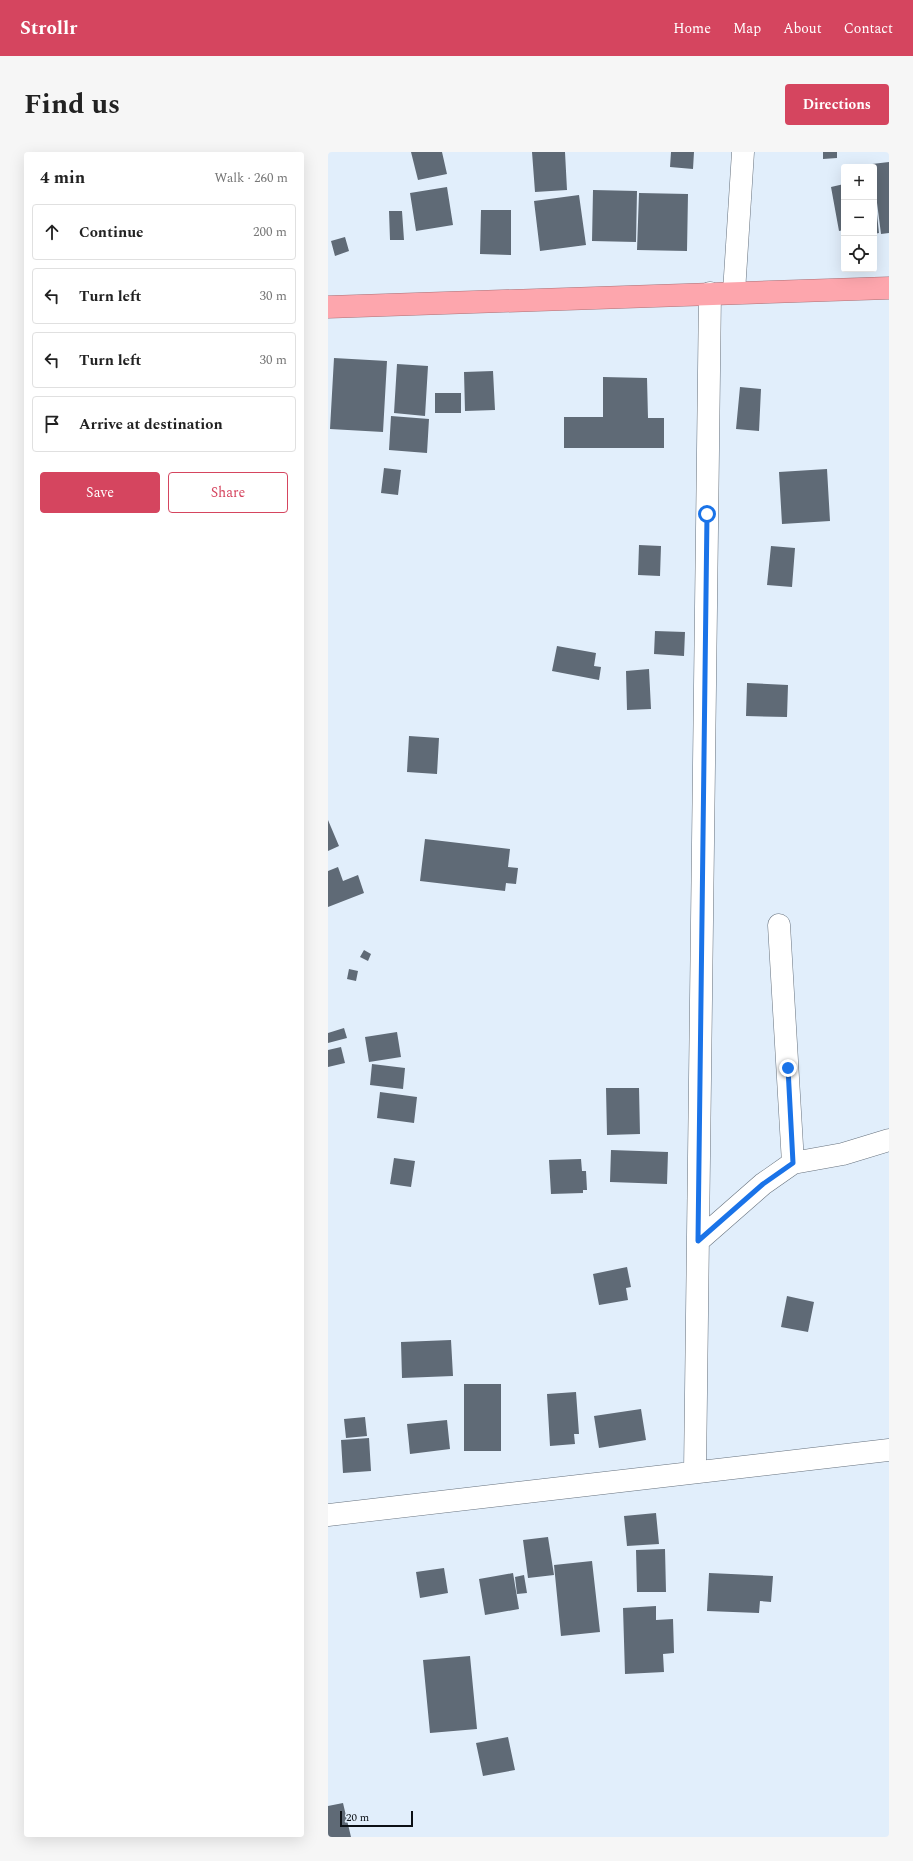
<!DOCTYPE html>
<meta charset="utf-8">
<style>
:root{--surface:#fff;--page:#f6f6f6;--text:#222;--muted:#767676;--line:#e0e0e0;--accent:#d5455f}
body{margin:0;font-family:Spectral,serif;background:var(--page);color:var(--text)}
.controls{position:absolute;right:12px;top:12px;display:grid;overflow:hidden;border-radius:4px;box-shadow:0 4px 16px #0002}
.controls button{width:36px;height:36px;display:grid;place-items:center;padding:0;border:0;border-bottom:1px solid var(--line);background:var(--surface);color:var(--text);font:20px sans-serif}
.scale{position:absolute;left:12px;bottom:10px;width:73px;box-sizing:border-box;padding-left:4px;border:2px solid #0c1015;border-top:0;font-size:11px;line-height:14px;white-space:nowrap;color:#0c1015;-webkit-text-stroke:3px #e1eefb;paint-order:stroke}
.stop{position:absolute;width:12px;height:12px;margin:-9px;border:3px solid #1a73e8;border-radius:50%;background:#fff}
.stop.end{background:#1a73e8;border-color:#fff;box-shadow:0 1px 4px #0008}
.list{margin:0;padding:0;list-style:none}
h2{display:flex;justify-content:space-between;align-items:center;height:52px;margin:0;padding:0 16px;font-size:17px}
h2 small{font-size:13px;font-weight:400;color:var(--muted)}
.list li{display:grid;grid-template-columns:26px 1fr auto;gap:12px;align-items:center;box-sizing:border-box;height:56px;margin:0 8px 8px;padding:0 8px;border:1px solid var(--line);border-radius:4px}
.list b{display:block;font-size:15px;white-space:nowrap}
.list em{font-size:13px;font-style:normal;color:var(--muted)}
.actions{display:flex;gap:8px;padding:12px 16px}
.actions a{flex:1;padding:9px 0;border:1px solid var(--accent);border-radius:4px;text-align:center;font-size:14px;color:var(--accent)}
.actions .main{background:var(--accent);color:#fff}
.icon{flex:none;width:22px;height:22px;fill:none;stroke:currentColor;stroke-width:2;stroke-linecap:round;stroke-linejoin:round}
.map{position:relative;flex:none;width:561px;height:1685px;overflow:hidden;border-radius:4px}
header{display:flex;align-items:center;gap:24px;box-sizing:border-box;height:56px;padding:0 20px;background:var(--accent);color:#fff}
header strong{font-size:19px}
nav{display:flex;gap:22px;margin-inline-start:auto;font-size:14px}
.intro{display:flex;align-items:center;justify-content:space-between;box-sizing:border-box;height:96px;padding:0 24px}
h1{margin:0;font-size:28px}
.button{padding:10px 18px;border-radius:4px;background:var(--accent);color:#fff;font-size:14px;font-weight:700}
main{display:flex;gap:24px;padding:0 24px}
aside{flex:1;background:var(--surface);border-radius:4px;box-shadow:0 4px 16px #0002}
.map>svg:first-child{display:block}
.building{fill:#5f6a76}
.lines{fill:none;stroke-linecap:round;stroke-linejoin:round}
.minor-casing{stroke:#66717d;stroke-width:23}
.highway-casing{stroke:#a97278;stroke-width:23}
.minor{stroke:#fff;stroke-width:22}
.highway{stroke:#fda6ad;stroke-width:22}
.route{stroke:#1a73e8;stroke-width:5}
</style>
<header>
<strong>Strollr</strong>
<nav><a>Home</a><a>Map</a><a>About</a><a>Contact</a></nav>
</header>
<div class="intro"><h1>Find us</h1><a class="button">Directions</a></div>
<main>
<aside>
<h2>4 min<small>Walk · 260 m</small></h2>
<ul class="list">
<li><svg class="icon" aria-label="ahead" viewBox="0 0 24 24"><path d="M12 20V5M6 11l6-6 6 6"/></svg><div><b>Continue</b></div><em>200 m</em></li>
<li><svg class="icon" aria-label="left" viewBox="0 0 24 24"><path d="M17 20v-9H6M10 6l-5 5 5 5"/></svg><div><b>Turn left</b></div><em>30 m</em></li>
<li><svg class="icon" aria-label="left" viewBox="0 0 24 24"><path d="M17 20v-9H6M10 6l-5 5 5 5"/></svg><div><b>Turn left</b></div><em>30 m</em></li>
<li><svg class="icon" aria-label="arrive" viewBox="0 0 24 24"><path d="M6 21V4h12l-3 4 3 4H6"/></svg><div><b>Arrive at destination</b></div></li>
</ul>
<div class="actions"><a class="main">Save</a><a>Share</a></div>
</aside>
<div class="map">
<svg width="561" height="1685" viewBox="0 0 561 1685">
<rect width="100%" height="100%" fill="#e1eefb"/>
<path class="building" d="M83 0H114L119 22 90 28Z
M204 0H237L239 38 207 40Z
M343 0H366L365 17 342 15Z
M495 0H509V6L495 7Z
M561 10V81L553 82 544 12Z
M516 32V78L511 79 503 35Z
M119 35 125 73 88 79 82 41Z
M265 38 309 39 308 90 264 89Z
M311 41 360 42 359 99 309 98Z
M251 43 258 93 212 99 206 49Z
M153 58H183V103L152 102Z
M61 59H74L76 88H62Z
M546 62H549L551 81 546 82Z
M17 85 21 99 7 104 3 89Z
M6 206 59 209 55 280 2 277Z
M69 212 100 214 97 264 66 261Z
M165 219 167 258 137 259 136 220Z
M275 225 319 226 320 266H336V296H236V265H275Z
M412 235 433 237 431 279 408 277Z
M107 241H133V261H107Z
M63 264 101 267 99 301 61 298Z
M56 316 73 318 70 343 53 341Z
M499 317 502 369 454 372 451 320Z
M311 393 333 394 332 424 310 423Z
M443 394 467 396 464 435 439 433Z
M327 479 357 480 356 504 326 502Z
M229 494 268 501 266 514 273 515 271 528 224 519Z
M321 517 323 557 299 558 298 519Z
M419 531 460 533 459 565 418 564Z
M81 584 111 586 109 622 79 620Z
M0 668 11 694 0 699Z
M97 687 182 697 180 715 190 716 188 732 178 731 177 739 92 729Z
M10 715 15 729 30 723 36 741 0 755V719Z
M36 798 43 802 40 809 32 805Z
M21 817 30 819 28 829 19 827Z
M16 876 19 886 0 891V881Z
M69 880 73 905 41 910 37 885Z
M13 895 17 911 0 915V898Z
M44 912 77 916 75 937 42 933Z
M278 936H311L312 982 279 983Z
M52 940 89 945 86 971 49 966Z
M283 998 340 1000 339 1032 282 1030Z
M66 1006 87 1009 83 1035 62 1032Z
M253 1007 254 1019H258L259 1038H255V1041L223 1042 221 1008Z
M299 1115 303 1135 298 1136 300 1148 271 1153 265 1122Z
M459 1144 486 1150 480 1180 453 1175Z
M123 1188 125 1224 74 1226 73 1190Z
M136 1232H173V1299H136Z
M248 1240 251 1282H246L247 1292 222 1294 219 1242Z
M313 1257 318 1288 271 1296 266 1264Z
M37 1265 39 1284 18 1286 16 1267Z
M119 1268 122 1297 82 1302 79 1272Z
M41 1286 43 1319 15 1321 13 1288Z
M328 1361 331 1392 299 1394 296 1364Z
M220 1385 226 1423 200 1426 195 1388Z
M337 1397 338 1440H309L308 1398Z
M264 1409 272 1480 233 1484 226 1413Z
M116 1416 120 1441 92 1446 88 1420Z
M185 1421 191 1457 157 1463 151 1427Z
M381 1421 445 1424 443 1450 432 1449 431 1461 379 1459Z
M196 1423 199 1441 189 1442 187 1425Z
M328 1454V1468L345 1467 346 1501 335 1502 336 1520 297 1522 295 1456Z
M142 1504 149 1577 102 1581 95 1508Z
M180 1585 187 1618 155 1624 148 1591Z
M15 1651 23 1685H0V1654Z"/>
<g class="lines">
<defs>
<path id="minor" d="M406 140 415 0
M451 773 465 1011
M370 1089 435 1032 465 1011 515 1002 561 988
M367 1320 382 141
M0 1363 561 1298"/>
<path id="highway" d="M0 155 561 136"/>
</defs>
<use href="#minor" class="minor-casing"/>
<use href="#highway" class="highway-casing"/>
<use href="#minor" class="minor"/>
<use href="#highway" class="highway"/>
</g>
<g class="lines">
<path class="route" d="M379 362 370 1089 435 1032 465 1011 460 916"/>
</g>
</svg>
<div class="controls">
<button>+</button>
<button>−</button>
<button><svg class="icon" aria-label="locate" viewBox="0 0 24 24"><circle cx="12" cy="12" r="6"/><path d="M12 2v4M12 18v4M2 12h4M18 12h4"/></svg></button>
</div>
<div class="scale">20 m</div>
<div class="stop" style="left:379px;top:362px"></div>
<div class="stop end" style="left:460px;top:916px"></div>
</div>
</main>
